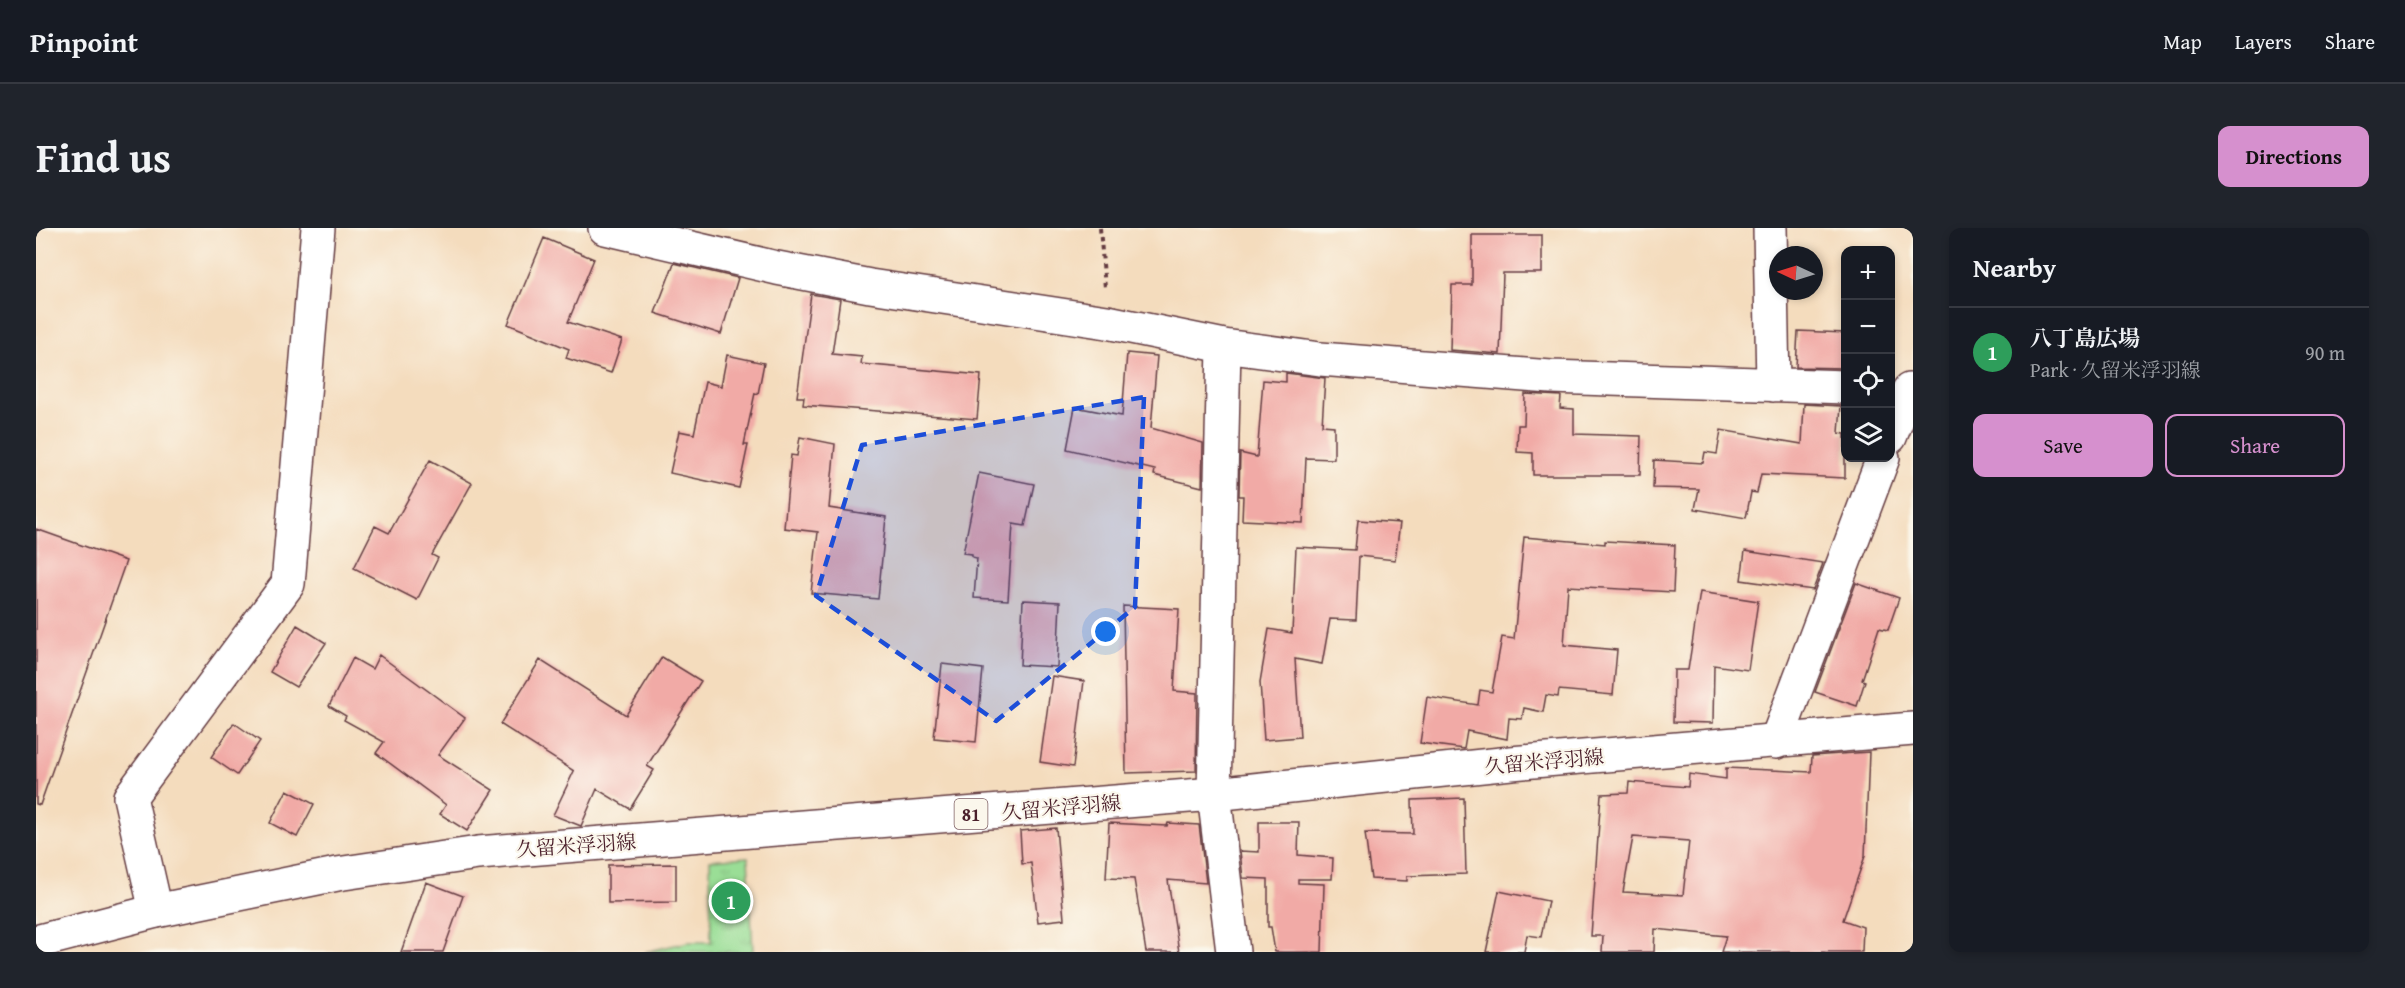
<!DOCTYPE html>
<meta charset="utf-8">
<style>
:root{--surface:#171b24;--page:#20242c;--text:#f1f3f6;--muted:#9ea1a6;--line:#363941;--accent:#d690ce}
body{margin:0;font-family:"Gentium Book Plus","Noto Serif JP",serif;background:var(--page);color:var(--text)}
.controls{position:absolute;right:18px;top:18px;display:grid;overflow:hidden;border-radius:12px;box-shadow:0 3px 9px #0003}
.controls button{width:54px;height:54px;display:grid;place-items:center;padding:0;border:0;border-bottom:2px solid var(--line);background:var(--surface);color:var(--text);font:30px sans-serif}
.compass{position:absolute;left:1733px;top:18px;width:54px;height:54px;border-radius:50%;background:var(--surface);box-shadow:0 3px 9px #0003;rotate:274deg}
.you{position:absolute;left:1070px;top:404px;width:21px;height:21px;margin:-15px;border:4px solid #fff;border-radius:50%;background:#1a73e8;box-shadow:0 0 0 9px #1a73e833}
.badge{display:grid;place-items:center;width:39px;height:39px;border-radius:50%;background:var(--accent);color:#fff;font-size:20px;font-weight:700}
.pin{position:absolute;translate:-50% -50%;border:3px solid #fff;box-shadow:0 2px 6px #0006}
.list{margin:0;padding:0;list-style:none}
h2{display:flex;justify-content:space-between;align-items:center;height:78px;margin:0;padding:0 24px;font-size:26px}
h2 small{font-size:20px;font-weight:400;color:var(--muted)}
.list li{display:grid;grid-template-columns:39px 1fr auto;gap:18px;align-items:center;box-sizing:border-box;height:90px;padding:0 24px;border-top:2px solid var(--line)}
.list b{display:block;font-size:22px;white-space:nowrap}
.list p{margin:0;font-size:20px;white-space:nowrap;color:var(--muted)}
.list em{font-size:20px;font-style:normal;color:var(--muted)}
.actions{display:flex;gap:12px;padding:18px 24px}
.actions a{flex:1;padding:14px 0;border:2px solid var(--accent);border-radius:12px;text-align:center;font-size:21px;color:var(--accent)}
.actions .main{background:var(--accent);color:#111}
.icon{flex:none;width:33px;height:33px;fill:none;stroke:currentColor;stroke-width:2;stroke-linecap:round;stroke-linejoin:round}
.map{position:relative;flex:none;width:1877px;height:724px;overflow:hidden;border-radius:12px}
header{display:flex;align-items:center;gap:36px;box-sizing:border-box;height:84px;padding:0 30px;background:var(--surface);border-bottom:2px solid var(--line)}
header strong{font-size:28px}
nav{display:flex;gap:33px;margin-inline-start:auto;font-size:21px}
.intro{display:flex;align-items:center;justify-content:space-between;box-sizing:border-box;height:144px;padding:0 36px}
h1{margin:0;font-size:42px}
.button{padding:15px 27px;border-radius:12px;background:var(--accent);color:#111;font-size:21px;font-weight:700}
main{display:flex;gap:36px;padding:0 36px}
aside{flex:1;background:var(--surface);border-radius:12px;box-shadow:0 3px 9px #0003}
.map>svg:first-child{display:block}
.park{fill:url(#park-tufts);stroke:#727e60;stroke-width:1.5}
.building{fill:#f1aaa6;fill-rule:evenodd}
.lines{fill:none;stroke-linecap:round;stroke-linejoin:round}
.minor-casing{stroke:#643b41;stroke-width:36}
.major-casing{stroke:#643b41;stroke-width:36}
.path{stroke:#643b41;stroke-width:4;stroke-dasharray:4.5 4.5;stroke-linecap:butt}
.minor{stroke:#fff;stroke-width:33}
.major{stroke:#fff;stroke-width:33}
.marked{fill:#1d4ed8;fill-opacity:0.2;stroke:#1d4ed8;stroke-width:4.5;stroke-dasharray:12 8;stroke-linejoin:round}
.labels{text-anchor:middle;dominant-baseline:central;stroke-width:4.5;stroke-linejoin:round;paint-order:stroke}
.shield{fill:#fbf7ec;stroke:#7f6065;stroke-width:1.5}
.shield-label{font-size:18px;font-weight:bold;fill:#4a1f2b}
.street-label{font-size:20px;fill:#4a1f2b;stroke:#fbf7ec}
</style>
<header>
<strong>Pinpoint</strong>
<nav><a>Map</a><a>Layers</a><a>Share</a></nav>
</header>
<div class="intro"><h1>Find us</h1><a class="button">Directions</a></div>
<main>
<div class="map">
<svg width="1877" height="724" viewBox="0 0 1877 724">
<defs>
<pattern id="park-tufts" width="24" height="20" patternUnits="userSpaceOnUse" patternTransform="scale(1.5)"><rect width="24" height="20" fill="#9ade96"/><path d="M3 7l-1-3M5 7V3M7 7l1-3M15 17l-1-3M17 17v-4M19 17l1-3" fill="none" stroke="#86be81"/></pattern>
</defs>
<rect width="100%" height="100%" fill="#fbf7ec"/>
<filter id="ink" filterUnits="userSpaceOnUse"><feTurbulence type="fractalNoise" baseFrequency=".0167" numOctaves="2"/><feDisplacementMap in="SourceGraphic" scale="12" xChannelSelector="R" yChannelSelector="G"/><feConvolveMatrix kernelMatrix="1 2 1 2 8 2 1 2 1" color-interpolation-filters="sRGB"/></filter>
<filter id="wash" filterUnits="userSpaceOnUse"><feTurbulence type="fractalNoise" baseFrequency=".008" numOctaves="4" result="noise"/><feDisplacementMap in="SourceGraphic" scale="24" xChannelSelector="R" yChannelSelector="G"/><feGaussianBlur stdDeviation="1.35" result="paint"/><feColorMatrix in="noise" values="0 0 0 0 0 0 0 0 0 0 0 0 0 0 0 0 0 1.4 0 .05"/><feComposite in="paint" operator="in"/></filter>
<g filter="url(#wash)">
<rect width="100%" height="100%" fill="#f4dcbd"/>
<path class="park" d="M712 629 717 724H609L652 714H675L674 632Z"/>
<g id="blocks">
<path class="building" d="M1436 7H1506V45H1467L1464 126 1414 122 1416 57H1436Z
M508 10 558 31 532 94 586 112 575 145 530 130 533 121 472 96Z
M638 35 702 50 685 106 619 85Z
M775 66 804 71 796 126 826 129 825 136 945 147 941 191 767 177 768 169H761Z
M1762 103 1809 105V140L1760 139Z
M1091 125 1121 128 1115 200 1167 215 1166 259 1118 247 1119 242 1031 221 1039 179 1086 188Z
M691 127 728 135 722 166 719 165 708 217H712L703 260 634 245 643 203 658 206 669 154 685 158Z
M1250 145 1289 150 1286 197 1298 198V231L1270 230 1267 295 1206 292 1207 268H1203L1204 225 1221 229 1227 152 1250 154Z
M1489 166 1525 168 1524 180 1538 181V206L1605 208 1604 247H1497V225L1481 224 1482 197H1488Z
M1768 176 1805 178 1803 205 1809 206V250L1725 246 1721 265 1715 264 1710 290 1659 281 1663 261 1617 260 1618 232 1667 235 1669 224 1681 226 1685 202 1766 216Z
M764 209 799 216 793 280 850 289 842 371 775 365 782 304 748 300 755 227 761 228Z
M394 232 436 255 396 327 402 330 381 372 318 340 339 298 353 305Z
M943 245 998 256 989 298 977 296 972 372 938 370 941 330 936 329V326L927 325Z
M1322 292 1364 295 1359 332 1323 328 1320 392 1294 391 1286 436 1259 431 1264 509 1228 512 1224 454 1233 401 1256 405 1260 319 1319 322Z
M0 301 90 333 4 577 0 576Z
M1488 309 1569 316V313L1639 317 1637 364 1532 358 1528 417 1581 422 1577 467 1523 462 1522 469 1510 467 1507 484 1488 480 1486 491 1473 490 1471 511 1431 503 1428 521 1384 515 1391 469 1442 477 1444 462 1456 464 1466 409 1478 411Z
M1709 323 1787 335 1786 338 1777 362 1705 352Z
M1820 355 1863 370 1852 402 1843 400 1826 452 1829 453 1821 478 1779 464Z
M1664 364 1722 373 1712 442 1678 437 1677 495 1637 494 1638 442H1652Z
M987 372 1024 374 1021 439 984 437Z
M1087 378 1143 381 1138 463 1161 465 1160 543 1090 545Z
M261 397 290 415 260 459 234 444Z
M343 427 429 490 402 527 457 562 431 603 404 586 410 577 340 525 348 514 308 492 310 488 293 478 317 430 336 441Z
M626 429 665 453 611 538 618 542 594 581 561 561 545 598 517 587 538 543 464 496 504 432 590 487Z
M906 436 947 441 940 514 898 510Z
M1016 448 1048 453 1037 539 1004 534Z
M198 495 224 513 201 547 175 529Z
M1833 524 1829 628 1807 692 1827 699 1826 724H1685L1690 708 1619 701 1618 724H1566L1567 708H1555L1565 566 1592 565 1593 554 1652 559 1653 546 1690 551V540L1775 544 1776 528ZM1597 609 1653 613 1647 667 1587 664Z
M251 562 278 576 261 609 234 595Z
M1428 570 1430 646 1371 648V653L1335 651 1329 605 1377 606 1376 572Z
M1223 594H1263L1262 627 1297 630 1296 651H1262V655L1288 656 1286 724H1239L1235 699H1232V651L1207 650 1204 623 1223 624Z
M1073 595 1131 598 1132 595 1163 597 1170 655 1132 652 1143 724H1110L1098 651 1070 650Z
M1020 600 1028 691 1002 694 995 635 986 636 984 603Z
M640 636V674L572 675V637Z
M390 654 427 668 407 724H365Z
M1463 663 1512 673 1505 709 1491 707 1488 724H1450Z"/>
</g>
</g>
<g filter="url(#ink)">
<use href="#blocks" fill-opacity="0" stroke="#643b41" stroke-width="1.5"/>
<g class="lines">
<defs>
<path id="minor" d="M569 0 741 40 834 58 1071 94 1188 118 1284 131 1515 149 1810 159
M1734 0 1737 157
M1188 118 1178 566 1197 724
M1854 209 1873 162
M1740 514 1847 230
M120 683 94 569 252 356 282 0"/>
<path id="major" d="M0 714 120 683 301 646 442 625 1178 566 1475 535 1877 501"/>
</defs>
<use href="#minor" class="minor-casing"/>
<use href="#major" class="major-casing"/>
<path class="path" d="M1064 0 1069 60"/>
<use href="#minor" class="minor"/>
<use href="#major" class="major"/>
</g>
</g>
<path class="marked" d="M1108 169 1099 379 960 493 780 368 826 217Z"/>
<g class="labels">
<rect class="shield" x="918.5" y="571" width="33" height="30" rx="4.5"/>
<g class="shield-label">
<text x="935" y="586">81</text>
</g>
<g class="street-label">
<text transform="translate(1508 533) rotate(-5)">久留米浮羽線</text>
<text transform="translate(1025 579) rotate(-5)">久留米浮羽線</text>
<text transform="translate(540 617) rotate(-4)">久留米浮羽線</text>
</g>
</g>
</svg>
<div class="controls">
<button>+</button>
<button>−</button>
<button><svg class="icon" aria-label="locate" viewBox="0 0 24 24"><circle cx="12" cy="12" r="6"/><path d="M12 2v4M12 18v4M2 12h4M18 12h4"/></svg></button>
<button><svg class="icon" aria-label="layers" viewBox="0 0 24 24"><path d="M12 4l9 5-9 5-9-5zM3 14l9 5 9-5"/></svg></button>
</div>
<svg class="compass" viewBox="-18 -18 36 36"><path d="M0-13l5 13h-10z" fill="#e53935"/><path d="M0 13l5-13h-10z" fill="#9ea1a6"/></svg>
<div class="you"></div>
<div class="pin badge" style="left:695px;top:673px;background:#2e9e5b">1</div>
</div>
<aside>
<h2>Nearby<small></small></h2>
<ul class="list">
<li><span class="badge" style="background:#2e9e5b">1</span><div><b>八丁島広場</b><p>Park · 久留米浮羽線</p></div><em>90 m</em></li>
</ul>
<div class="actions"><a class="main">Save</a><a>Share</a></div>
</aside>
</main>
